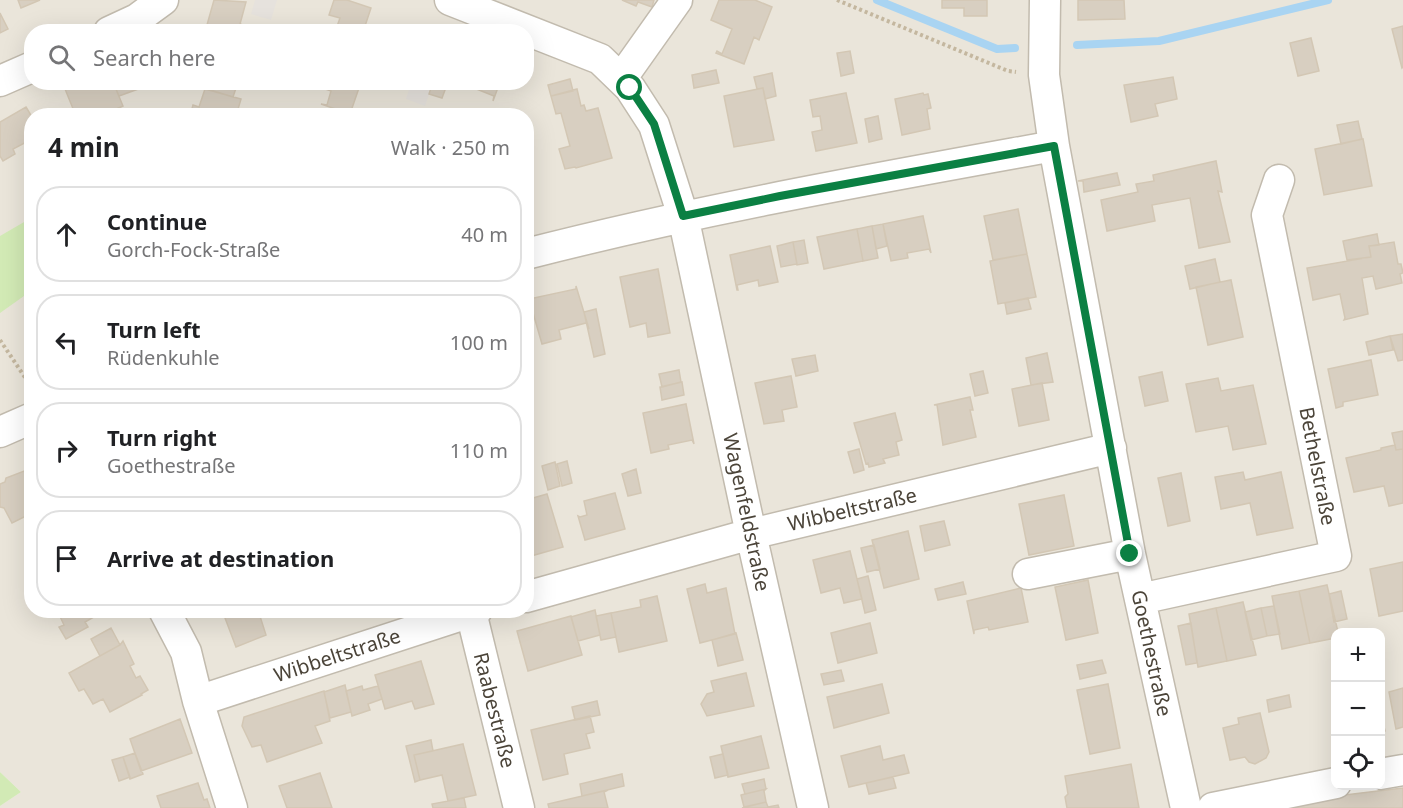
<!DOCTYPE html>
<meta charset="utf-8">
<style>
:root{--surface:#fff;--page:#f2f2f2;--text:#202124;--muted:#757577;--line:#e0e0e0}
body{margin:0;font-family:"Noto Sans",sans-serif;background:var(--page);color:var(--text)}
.controls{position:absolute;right:18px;bottom:18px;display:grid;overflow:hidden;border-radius:12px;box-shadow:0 6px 24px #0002}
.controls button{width:54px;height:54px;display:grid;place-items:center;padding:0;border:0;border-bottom:2px solid var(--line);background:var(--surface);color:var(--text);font:30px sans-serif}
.stop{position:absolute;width:18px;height:18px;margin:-14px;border:4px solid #0b8043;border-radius:50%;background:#fff}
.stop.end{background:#0b8043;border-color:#fff;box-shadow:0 2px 6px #0008}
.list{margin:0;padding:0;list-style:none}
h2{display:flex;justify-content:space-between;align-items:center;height:78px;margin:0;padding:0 24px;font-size:26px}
h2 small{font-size:20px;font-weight:400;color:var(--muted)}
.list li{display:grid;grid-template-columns:39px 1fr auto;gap:18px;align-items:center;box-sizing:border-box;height:96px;margin:0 12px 12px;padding:0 12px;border:2px solid var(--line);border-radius:24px}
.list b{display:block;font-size:22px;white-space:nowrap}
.list p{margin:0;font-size:20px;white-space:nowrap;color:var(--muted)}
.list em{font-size:20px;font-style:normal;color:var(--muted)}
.icon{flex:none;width:33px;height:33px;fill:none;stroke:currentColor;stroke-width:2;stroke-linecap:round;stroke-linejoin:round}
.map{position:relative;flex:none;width:1403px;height:808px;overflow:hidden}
.search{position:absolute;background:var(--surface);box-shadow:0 6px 24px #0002;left:24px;top:24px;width:510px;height:66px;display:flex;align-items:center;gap:15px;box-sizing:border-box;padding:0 21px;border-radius:24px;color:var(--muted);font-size:22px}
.panel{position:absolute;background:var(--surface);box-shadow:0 6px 24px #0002;left:24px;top:108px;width:510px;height:510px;border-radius:24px}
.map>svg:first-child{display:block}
.residential{fill:#eae5da;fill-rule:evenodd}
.industrial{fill:#e6e2dd}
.green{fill:#d2eab5}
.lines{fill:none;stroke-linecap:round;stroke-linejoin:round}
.stream{stroke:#a9d4f2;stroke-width:8}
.building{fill:#d8cfc1;stroke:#d3c7b4;stroke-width:1.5}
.minor-casing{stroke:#c2bbae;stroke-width:33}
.path{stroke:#c4b79f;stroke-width:4;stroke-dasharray:3 3;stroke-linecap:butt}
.minor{stroke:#fff;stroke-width:30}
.route{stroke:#0b8043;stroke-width:8}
.labels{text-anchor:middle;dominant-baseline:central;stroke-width:5;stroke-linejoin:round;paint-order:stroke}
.street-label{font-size:20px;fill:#4b4439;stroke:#fff}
</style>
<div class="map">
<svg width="1403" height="808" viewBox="0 0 1403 808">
<rect width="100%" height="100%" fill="#f6f3ec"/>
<path class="residential" d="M0 0H1403V757L1381 762 1380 632H1336L1335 772 1212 808H0V806L21 792 0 772ZM32 32H526V82H32ZM32 116H526V610H32Z"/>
<path class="industrial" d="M255 0H277L271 20 251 14Z
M411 83H433L425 106 406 99Z"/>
<path class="green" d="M31 218V291L0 313V236Z
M0 772 21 792 0 806Z"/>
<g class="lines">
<path class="stream" d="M877 0 997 49 1015 48
M1077 45 1159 41 1328 0"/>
</g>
<path class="building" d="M18 0H40L21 8Z
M214 0 246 2 240 24 246 26 245 32H205Z
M334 0H347L371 8 363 32H335L340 18 329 15Z
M622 0H654L652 7 638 2 636 6Z
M719 0H755L772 7 759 40 754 37 744 64 716 53 717 51 722 54 732 29 711 20Z
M942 0H987V16H964V8H942Z
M1078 0H1124L1125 19 1078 20Z
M0 13 8 29 0 33Z
M1403 26V67L1402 68 1392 29Z
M1311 38 1319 71 1298 76 1290 43Z
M850 51 854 73 841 76 837 53Z
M716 70 719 83 694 88 692 75Z
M772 73 776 96 765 99 763 88 757 89 754 77Z
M1173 77 1177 99 1155 104 1158 116 1131 122 1124 85Z
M570 79 573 91 551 96 548 85Z
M80 82H113L123 106 100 116H76L65 89Z
M113 82H138L141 88 119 96Z
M211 82H238L233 97 204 88 209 89Z
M322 82H361L350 114 321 104 327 105 331 91 320 87Z
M433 82H448L442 98 429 94Z
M459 82H500L493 101 494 96Z
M763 88 774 140 734 147 724 96Z
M205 89 241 99 236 116H190L193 105 199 107Z
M577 89 581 106 584 105 586 111 598 108 612 158 576 168 575 167 565 169 559 149 570 146 561 113 556 114 551 96Z
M846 93 857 143 816 151 812 132 822 130 820 116 813 117 810 100Z
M923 93 924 95 928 94 931 108 927 109 930 129 902 135 895 99Z
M26 107 32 117V139L13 149 15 154 3 161 0 156V122Z
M878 116 882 139 869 142 865 119Z
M1358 121 1362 139 1341 144 1337 125Z
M526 124 532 145 526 146Z
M1363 139 1372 186 1324 195 1315 149Z
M1216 161 1222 192 1218 191 1230 242 1199 248 1190 198 1152 205 1155 221 1107 231 1101 200 1138 192 1136 184 1154 181 1153 175Z
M1117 173 1120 185 1084 192 1083 181H1078Z
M1018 209 1027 254 993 260 984 216Z
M923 216 931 253 929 249 907 253 908 258 891 261 883 224Z
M883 224 887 246 876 249 872 226Z
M872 226 878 258 863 261 857 229Z
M857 229 863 261 824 269 817 237Z
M1377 234 1379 245 1369 246 1371 257 1347 260 1343 241Z
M804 240 808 263 797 265 793 242Z
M793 242 797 264 781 267 777 246Z
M1394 242 1398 264H1401L1403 273 1400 274 1402 283 1376 289 1373 276 1362 278 1368 314 1344 320 1345 318 1340 294 1313 300 1307 268 1371 257 1369 246Z
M770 246 778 282 759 286 758 280 737 285 738 290H737L730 255Z
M1027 254 1036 297 998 304 990 261Z
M1215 259 1220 282 1190 289 1185 266Z
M658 269 670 333 648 337 646 323 630 327 620 277Z
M1231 280 1243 337 1208 345 1196 287Z
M576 286 589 329 586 323 559 330 561 339 542 344 529 299 576 289Z
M1028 298 1031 309 1007 314 1005 303Z
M596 309 605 354 594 357 584 312Z
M526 330 533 356 526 358Z
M1403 334V360L1398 361 1390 336Z
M1390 336 1393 350 1369 355 1366 342Z
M1047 353 1053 382 1031 385 1026 358Z
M815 355 818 371 796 376 792 359Z
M1371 360 1378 395 1343 402V406L1336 408 1328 369Z
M679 370 681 382 662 387 659 374Z
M983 371 988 393 975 396 970 374Z
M1162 372 1168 401 1145 406 1139 377Z
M791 376 797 407 782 410 784 421 764 424 755 383Z
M1218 378 1221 391 1253 385 1266 444 1233 450 1228 426 1196 432 1186 384Z
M682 382 684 395 662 400 660 387Z
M1042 383 1049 420 1019 426 1012 389Z
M970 397 973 410H970L976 437 943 445 937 405H934Z
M686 404 694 444 692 440 668 445 669 449 651 453 643 413Z
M895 413 902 440 896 442 899 455 883 459 885 463 869 467 868 463 866 464 854 423Z
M1403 431V449L1396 450 1392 433Z
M1395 445 1396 450 1403 449V503L1389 506 1384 486 1354 492 1346 458 1381 450V448Z
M859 449 864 470 854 473 848 452Z
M567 461 572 483 562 486 557 464Z
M555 462 560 486 548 490 542 466Z
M32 468V513L12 523 4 508 0 507V484L5 482 6 478Z
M636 469 641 493 628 496 622 474Z
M1243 472 1245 480 1281 472 1293 528 1257 535 1250 503 1221 509 1215 477Z
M1181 473 1190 521 1168 526 1158 478Z
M615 493 625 529 585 540 578 516 580 517 587 515 584 501Z
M547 494 563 547 531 556 526 541V518L530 517 526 500Z
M1064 495 1074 546 1029 555 1019 504Z
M944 521 950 545 925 551 920 526Z
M908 531 919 579 884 588 872 540Z
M874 545 880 569 867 572 861 548Z
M850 551 862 599 844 603 840 588 821 593 813 560Z
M1403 562V611L1379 616 1370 569Z
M868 576 876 610 865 613 857 579Z
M1088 580 1098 633 1066 640 1055 587Z
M963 582 966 594 938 600 935 589Z
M705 584 707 593 726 588 735 634 700 643 687 589Z
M1327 585 1338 632H1336V638L1310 643 1299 591Z
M1021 588 1028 622 989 630 988 627 974 630V634L967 601Z
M1299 591 1310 643 1282 649 1272 596Z
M1341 591 1347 619 1334 622 1329 594Z
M657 596 667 641 619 652 611 613 641 607 640 600Z
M1243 602 1256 655 1227 661 1216 608Z
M1274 606 1280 634 1267 636 1261 608Z
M1216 608 1227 661 1198 667 1189 614Z
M1261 608 1267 636 1251 640 1245 612Z
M57 610H106L85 622 88 627 66 639 59 627 64 625Z
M222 610H258L266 635 236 647Z
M595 610 600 635 578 641 571 617Z
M611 613 616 637 601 640 596 616Z
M571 616 582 655 528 671 517 631Z
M870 623 877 653 838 663 831 633Z
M1191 623 1197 663 1186 665 1178 626Z
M111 628 120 645 100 656 91 639Z
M736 633 743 660 718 666 712 640Z
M123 641 134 664 130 666 136 678 140 676 148 690 141 694 142 695 110 712 103 699 93 704 84 689 79 691 69 673 120 645Z
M1102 660 1106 673 1080 679 1077 665Z
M421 661 434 704 415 709 412 701 385 709 375 675Z
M841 670 844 681 824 685 821 674Z
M746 673 754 706 707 716 701 704 707 694 714 692 711 681Z
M882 684 889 713 834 728 827 697Z
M1108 684 1120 748 1090 754 1077 690Z
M345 685 351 712 330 718 324 692Z
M362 686 363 690 378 686 382 699 368 704 370 710 352 716 346 691Z
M1403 688V727L1396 729 1389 692Z
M324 691 330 721 315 726 322 743 267 762 261 745 252 747 242 726 244 717Z
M1289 695 1291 707 1269 712 1267 700Z
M597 701 600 715 575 720 572 707Z
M1380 709 1385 731 1380 732Z
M1260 713 1269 752 1266 758 1255 764 1249 762 1245 757 1230 760 1223 728 1239 724 1238 718Z
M590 716 594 732 586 734 590 748 564 754 568 774 543 780 531 730Z
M180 719 192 753 141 771 130 739Z
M761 736 769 768 728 777 721 746Z
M431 740 433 751 414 755 420 780 415 782 406 746Z
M463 744 476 795 448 801 442 775 420 780 414 755Z
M880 746 883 760 904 755 909 773 849 787 841 756Z
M135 753 143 774 130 779 123 757Z
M723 754 728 775 715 778 710 757Z
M123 757 130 777 119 781 112 760Z
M1131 764 1139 808H1067L1065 797 1068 794 1065 776Z
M320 773 332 808H287L279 786Z
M622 774 624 786 582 796 580 784Z
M893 777 896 788 869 794 866 783Z
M764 779 766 789 741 795 745 794 742 784Z
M198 783 204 800 207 799 210 808H161L157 796Z
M1403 788V808H1252L1303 800Z
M766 789 764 791 766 802 744 807 741 795Z
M608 790 604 792 608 808H549L548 804Z
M464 798 466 808H433L432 804Z
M766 802 768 807 778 805 779 808H742Z"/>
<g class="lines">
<defs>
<path id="minor" d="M450 0 600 59 630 88 654 125 683 216 751 534 813 808
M1045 0 1044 75 1054 146 1130 554 1186 808
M109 32 137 19 163 0
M621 79 677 0
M0 81 32 67
M526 254C701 209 878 178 1054 146
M0 432 32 418
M1028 574 1130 554
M526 597 751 534 1111 448
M1140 599 1336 556 1267 215 1279 180
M164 610 186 652 198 701 232 808
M471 612 519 808
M198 701 477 610
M1380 774 1403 770
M1213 808 1336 783"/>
</defs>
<use href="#minor" class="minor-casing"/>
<path class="path" d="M837 0 1008 71 1016 72
M0 340 32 388"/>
<use href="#minor" class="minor"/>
</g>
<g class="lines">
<path class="route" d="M630 88 654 124 683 216 780 196 1054 146 1130 554"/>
</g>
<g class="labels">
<g class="street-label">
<text transform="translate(1318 466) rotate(79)">Bethelstraße</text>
<text transform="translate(852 509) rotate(-13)">Wibbeltstraße</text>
<text transform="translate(747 512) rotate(78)">Wagenfeldstraße</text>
<text transform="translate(1152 653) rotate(78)">Goethestraße</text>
<text transform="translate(337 655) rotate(-18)">Wibbeltstraße</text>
<text transform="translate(495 710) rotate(76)">Raabestraße</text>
</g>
</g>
</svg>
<div class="controls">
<button>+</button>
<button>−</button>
<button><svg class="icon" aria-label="locate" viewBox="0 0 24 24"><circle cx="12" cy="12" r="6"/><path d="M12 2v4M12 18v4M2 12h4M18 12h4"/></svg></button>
</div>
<div class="stop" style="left:630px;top:88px"></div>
<div class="stop end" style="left:1130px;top:554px"></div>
<div class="search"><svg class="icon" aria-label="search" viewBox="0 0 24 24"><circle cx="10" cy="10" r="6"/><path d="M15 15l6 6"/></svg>Search here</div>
<section class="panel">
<h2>4 min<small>Walk · 250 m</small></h2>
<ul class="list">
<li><svg class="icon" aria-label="ahead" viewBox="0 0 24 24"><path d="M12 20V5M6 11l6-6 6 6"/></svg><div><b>Continue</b><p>Gorch-Fock-Straße</p></div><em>40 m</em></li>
<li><svg class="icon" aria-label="left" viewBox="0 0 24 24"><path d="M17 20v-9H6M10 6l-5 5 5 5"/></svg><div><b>Turn left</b><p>Rüdenkuhle</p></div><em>100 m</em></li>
<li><svg class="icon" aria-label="right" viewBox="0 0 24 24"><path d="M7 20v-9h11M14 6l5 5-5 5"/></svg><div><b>Turn right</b><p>Goethestraße</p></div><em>110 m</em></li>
<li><svg class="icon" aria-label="arrive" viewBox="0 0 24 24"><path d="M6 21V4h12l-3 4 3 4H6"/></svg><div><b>Arrive at destination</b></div></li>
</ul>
</section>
</div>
